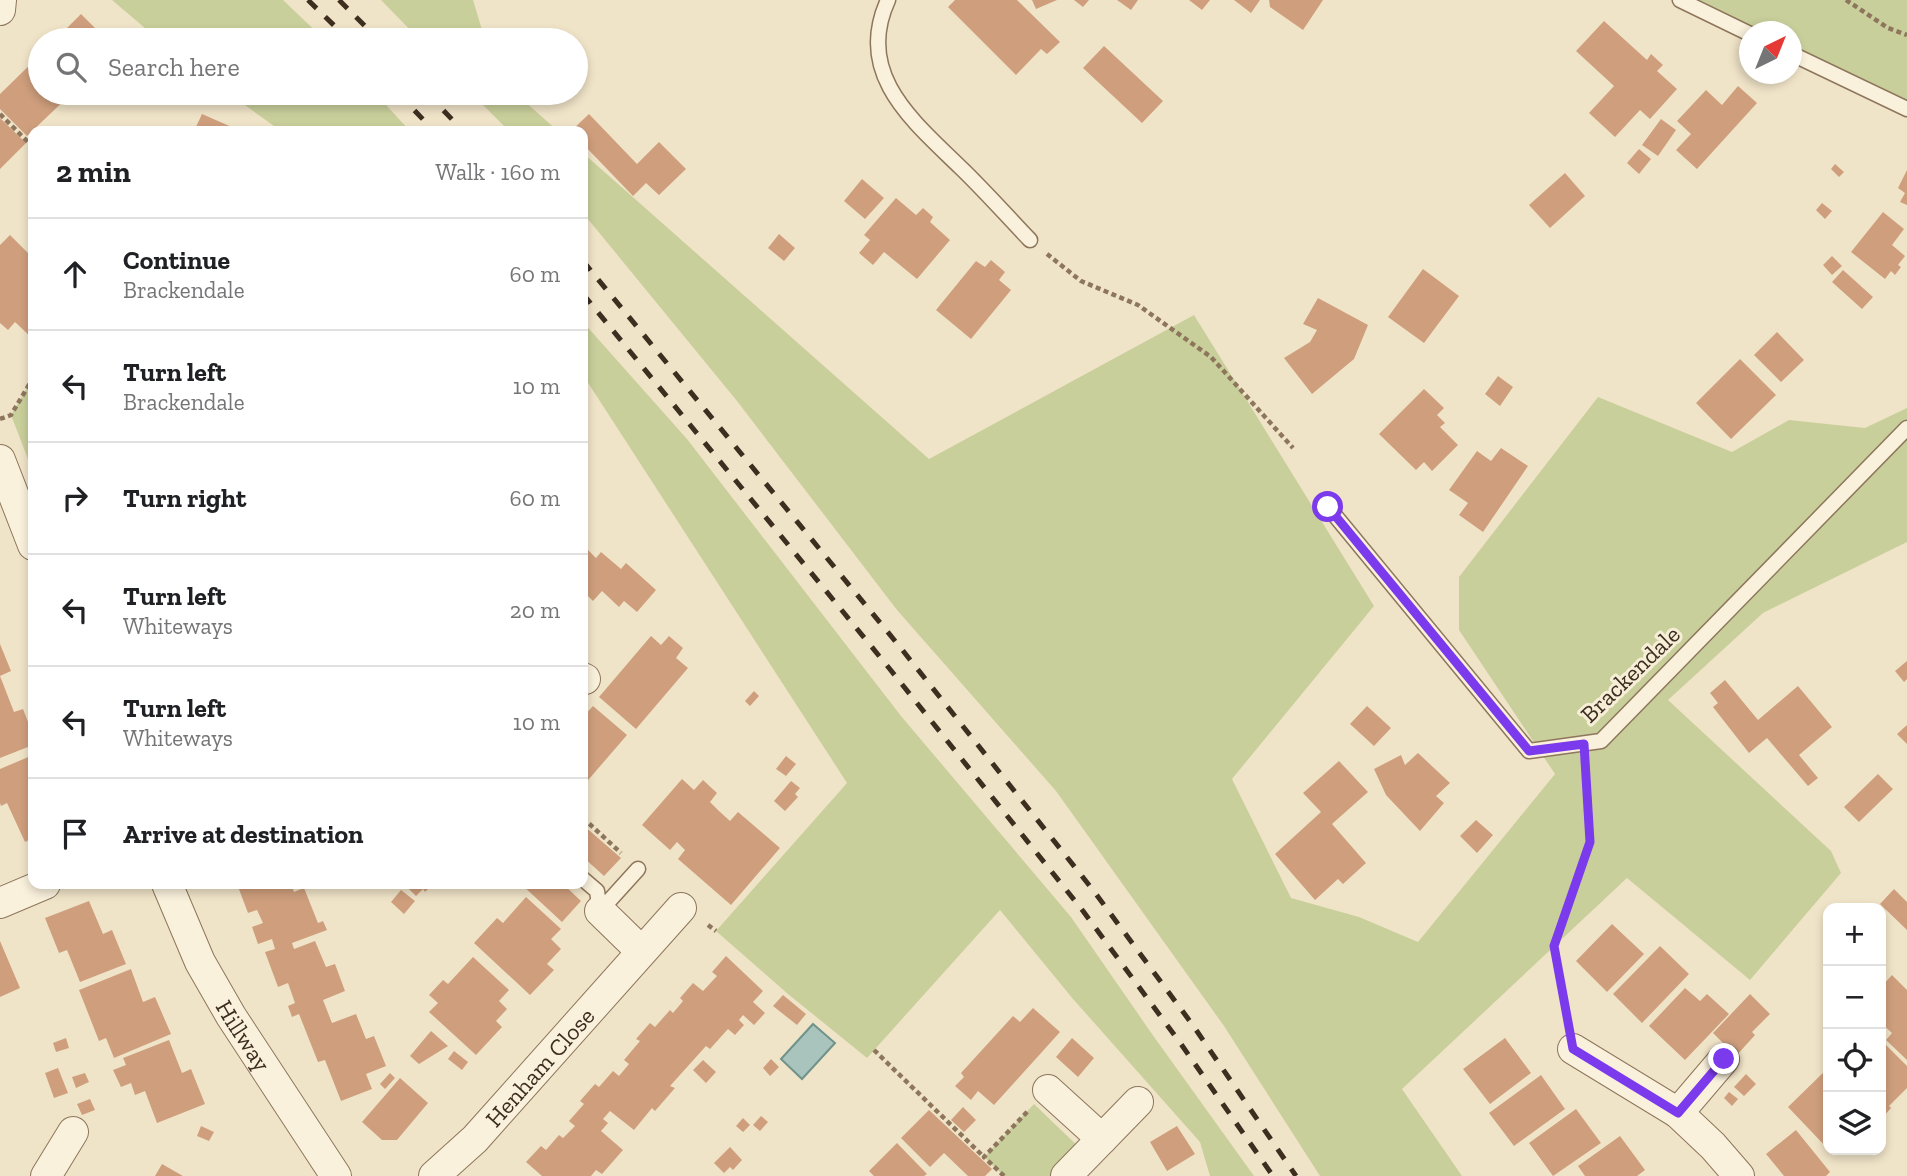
<!DOCTYPE html>
<meta charset="utf-8">
<style>
:root{--surface:#fff;--page:#f2f2f2;--text:#202124;--muted:#757577;--line:#e0e0e0}
body{margin:0;font-family:"Zilla Slab",serif;background:var(--page);color:var(--text)}
.controls{position:absolute;right:21px;bottom:21px;display:grid;overflow:hidden;border-radius:14px;box-shadow:0 4px 10px #0003}
.controls button{width:63px;height:63px;display:grid;place-items:center;padding:0;border:0;border-bottom:2px solid var(--line);background:var(--surface);color:var(--text);font:35px sans-serif}
.compass{position:absolute;left:1739px;top:21px;width:63px;height:63px;border-radius:50%;background:var(--surface);box-shadow:0 4px 10px #0003;rotate:43deg}
.stop{position:absolute;width:21px;height:21px;margin:-16px;border:5px solid #7c3aed;border-radius:50%;background:#fff}
.stop.end{background:#7c3aed;border-color:#fff;box-shadow:0 2px 7px #0008}
.list{margin:0;padding:0;list-style:none}
h2{display:flex;justify-content:space-between;align-items:center;height:91px;margin:0;padding:0 28px;font-size:30px}
h2 small{font-size:23px;font-weight:400;color:var(--muted)}
.list li{display:grid;grid-template-columns:46px 1fr auto;gap:21px;align-items:center;box-sizing:border-box;height:112px;padding:0 28px;border-top:2px solid var(--line)}
.list b{display:block;font-size:26px;white-space:nowrap}
.list p{margin:0;font-size:23px;white-space:nowrap;color:var(--muted)}
.list em{font-size:23px;font-style:normal;color:var(--muted)}
.icon{flex:none;width:38px;height:38px;fill:none;stroke:currentColor;stroke-width:2;stroke-linecap:round;stroke-linejoin:round}
.map{position:relative;flex:none;width:1907px;height:1176px;overflow:hidden}
.search{position:absolute;background:var(--surface);box-shadow:0 4px 10px #0003;left:28px;top:28px;width:560px;height:77px;display:flex;align-items:center;gap:18px;box-sizing:border-box;padding:0 24px;border-radius:38px;color:var(--muted);font-size:26px}
.panel{position:absolute;background:var(--surface);box-shadow:0 4px 10px #0003;left:28px;top:126px;width:560px;height:763px;border-radius:14px}
.map>svg:first-child{display:block}
.green{fill:#c9cf9b}
.water{fill:#a9c4bc;stroke:#6f938a;stroke-width:2}
.building{fill:#cf9f7d}
.lines{fill:none;stroke-linecap:round;stroke-linejoin:round}
.service-casing{stroke:#8d765c;stroke-width:17}
.minor-casing{stroke:#8d765c;stroke-width:32}
.path{stroke:#8d765c;stroke-width:4.5;stroke-dasharray:5 3.5;stroke-linecap:butt}
.service{stroke:#faf1dc;stroke-width:14}
.minor{stroke:#faf1dc;stroke-width:30}
.rail{stroke:#3d2e20;stroke-width:5;stroke-dasharray:12 12;stroke-linecap:butt}
.route{stroke:#7c3aed;stroke-width:9}
.labels{text-anchor:middle;dominant-baseline:central;stroke-width:6;stroke-linejoin:round;paint-order:stroke}
.street-label{font-size:24px;fill:#3d2e20;stroke:#f7eed8}
</style>
<div class="map">
<svg width="1907" height="1176" viewBox="0 0 1907 1176">
<rect width="100%" height="100%" fill="#f0e4c8"/>
<path class="green" d="M112 0H283L325 40H159Z
M381 0H473L485 40H420Z
M1682 0H1907V102L1792 52V32H1750Z
M228 93H375L410 131H281Z
M471 93H515L558 131H509Z
M583 153 929 459 1194 315 1374 606 1232 779 1291 898 1359 917 1418 942 1555 774 1459 630V577L1598 397 1732 452 1789 420 1865 428 1907 408V542L1763 613 1668 700 1831 851 1841 873 1750 980 1627 878 1402 1089 1462 1176H1320L1224 1026 1056 791 897 610 737 401 583 213Z
M583 322 687 439 901 716 1071 917 1152 1034 1254 1176H1210L1200 1142 1073 999 1000 910 867 1058 788 994 716 931 847 783 583 375Z
M33 378V472L11 415Z
M1034 1104 1087 1155 1066 1176H1004L984 1157Z"/>
<path class="water" d="M813 1024 835 1043 802 1079 781 1059Z"/>
<path class="building" d="M955 0H1017L1060 42 1047 54 1041 49 1016 75 948 7Z
M1032 0H1057L1036 9Z
M1074 0H1089L1083 7Z
M1117 0H1138L1131 10Z
M1189 0H1210L1202 10Z
M1234 0H1260L1251 13Z
M1269 0H1323L1303 30 1270 7Z
M81 14 107 40H55Z
M1604 21 1647 60 1651 54 1663 65 1657 71 1677 89 1650 119 1640 110 1615 137 1589 113 1614 86 1576 51Z
M1104 46 1163 101 1142 123 1083 68Z
M40 55V93H72L27 136 0 109V94Z
M1738 86 1757 103 1697 169 1676 150 1691 134 1677 121 1706 90 1722 105Z
M202 114 241 131H194Z
M589 114 637 164 659 142 686 169 659 195 646 183 633 196 583 144V131H571Z
M0 118 26 143 0 169Z
M1661 119 1676 130 1658 156 1642 145Z
M1639 149 1651 159 1639 174 1627 163Z
M1835 164 1844 172 1839 177 1831 169Z
M1907 170V205L1900 202 1905 193 1898 188Z
M1565 173 1585 196 1550 228 1529 205Z
M862 179 884 198 865 219 844 201Z
M896 198 916 215 923 208 933 217 930 222 950 240 917 279 884 252 873 265 859 253 870 240 864 235Z
M1822 203 1832 211 1825 219 1816 210Z
M1883 212 1904 229 1892 245 1905 256 1898 265 1901 267 1895 275 1891 271 1885 279 1851 252Z
M779 234 795 248 784 261 768 248Z
M10 235 33 258V339L15 322 8 330 0 323V245Z
M1832 256 1842 266 1832 275 1823 265Z
M991 260 1005 272 999 280 1011 290 971 339 936 310 976 261 985 267Z
M1423 269 1459 296 1424 343 1388 317Z
M1843 270 1873 297 1862 309 1832 282Z
M1318 298 1368 325 1354 359 1312 394 1284 358 1310 342 1317 330 1303 324Z
M1777 332 1804 360 1781 382 1754 355Z
M1740 359 1776 395 1731 439 1696 403Z
M1498 376 1513 387 1500 406 1485 394Z
M1424 389 1444 408 1437 415 1445 423 1440 427 1458 445 1432 471 1424 462 1416 470 1379 434Z
M1501 448 1528 466 1483 532 1459 515 1468 503 1449 490 1477 451 1491 461Z
M583 545 596 558 601 552 621 569 626 563 656 590 637 612 624 601 619 607 602 591 593 601 583 591Z
M651 636 661 645 669 636 683 648 676 658 688 668 636 729 599 697Z
M0 644 11 671 0 676Z
M1907 661V679L1904 682 1895 671Z
M0 676 14 712 23 709 33 735V745L0 758Z
M1725 680 1758 720 1798 686 1832 727 1799 755 1818 778 1808 786 1767 738 1749 753 1713 707 1718 703 1710 693Z
M754 691 759 696 750 706 745 701Z
M593 706 627 735 583 786V717Z
M1367 706 1391 728 1374 746 1350 724Z
M1907 725V744L1897 734Z
M1418 753 1450 783 1436 796 1444 803 1420 831 1386 795 1374 769 1401 755 1405 765Z
M33 755V838L25 842 7 803 1 806 0 803V769Z
M786 756 796 764 786 776 776 769Z
M1339 761 1368 792 1332 824 1366 863 1343 884 1338 879 1315 900 1275 854 1321 812 1303 793Z
M1878 774 1893 789 1859 822 1844 807Z
M682 779 694 790 703 780 717 793 710 802 719 811 730 821 738 812 780 848 731 905 678 859 685 850 677 842 670 850 642 825Z
M791 781 800 788 795 794 798 797 785 811 774 801Z
M1476 820 1493 835 1477 853 1460 836Z
M583 825 621 858 604 876 583 857Z
M237 884H291L294 892 304 888 318 923 323 921 327 930 292 943 294 949 315 941 326 967 335 964 345 991 323 1000 332 1023 356 1014 366 1039 374 1036 386 1066 366 1074 372 1089 341 1101 325 1060 318 1062 299 1014 292 1017 288 1006 295 1003 288 983 278 987 265 952 275 949 272 939 258 944 252 927 263 923 257 910 248 913Z
M408 884H433L425 892 423 889 416 896 406 886Z
M521 884H563L581 901 562 922Z
M1894 889 1907 902V930L1880 904Z
M401 890 415 901 404 914 391 902Z
M526 897 561 929 551 939 561 949 547 964 554 970 530 995 474 943 497 918 503 923Z
M89 901 103 934 112 930 126 964 80 982 67 950 59 953 45 918Z
M1612 924 1644 954 1607 992 1576 961Z
M0 941 20 988 0 997Z
M1660 946 1689 974 1642 1023 1613 994Z
M726 956 763 991 753 1002 765 1013 754 1025 743 1015 739 1020 744 1025 735 1035 728 1029 710 1049 706 1046 670 1086 675 1088 655 1111 652 1108 634 1130 610 1111 603 1119 608 1123 601 1131 623 1150 602 1174 596 1170 591 1176H542L526 1162 541 1146 546 1150 559 1135 563 1138 575 1126 569 1121 584 1104 580 1101 595 1084 599 1087 613 1071 619 1076 629 1064 624 1060 640 1041 636 1039 650 1023 655 1027 670 1010 673 1013 683 1001 680 998 693 983 703 991 717 976 712 972Z
M473 957 509 990 499 1001 507 1009 496 1021 502 1027 476 1055 429 1012 438 1003 429 995 443 980 448 984Z
M131 969 143 1002 155 997 171 1034 114 1058 106 1038 99 1041 79 990Z
M1892 975 1907 990V1060L1886 1040 1892 1033 1881 1023V987Z
M1685 988 1700 1001 1707 994 1729 1014 1685 1060 1649 1026Z
M1750 994 1770 1014 1752 1032 1755 1035 1736 1056 1713 1033Z
M783 995 806 1014 797 1025 773 1006Z
M1033 1008 1060 1032 994 1105 978 1091 971 1100 955 1086 964 1077 961 1073 1013 1016 1020 1022Z
M431 1031 448 1046 419 1064 410 1056Z
M66 1038 69 1048 56 1052 53 1043Z
M1072 1038 1094 1058 1078 1077 1056 1057Z
M1505 1038 1531 1073 1490 1104 1463 1069Z
M169 1040 182 1073 191 1069 205 1104 157 1123 145 1091 135 1095 131 1083 121 1087 113 1070 126 1065 123 1058Z
M1881 1040 1907 1066V1088L1889 1106 1891 1108 1882 1118Z
M454 1051 468 1062 462 1070 448 1059Z
M771 1059 779 1067 770 1076 763 1068Z
M703 1060 716 1072 706 1083 693 1070Z
M58 1068 68 1093 54 1098 45 1073Z
M1828 1068V1149L1788 1107Z
M85 1073 89 1082 76 1088 72 1077Z
M390 1073 395 1078 385 1089 380 1084Z
M1746 1074 1756 1084 1744 1096 1734 1087Z
M1541 1075 1565 1109 1514 1146 1489 1113Z
M400 1078 428 1103 397 1140H382L362 1122Z
M1729 1092 1738 1099 1732 1106 1724 1098Z
M90 1099 95 1110 82 1115 77 1104Z
M963 1107 976 1120 964 1132 951 1120Z
M1576 1109 1601 1143 1553 1176 1529 1143Z
M929 1110 992 1169 985 1176H968L944 1153 930 1167 901 1138Z
M761 1116 768 1122 760 1131 753 1125Z
M743 1118 750 1125 743 1132 736 1126Z
M201 1126 214 1132 209 1141 197 1136Z
M1177 1126 1195 1154 1167 1171 1150 1142Z
M1796 1130 1830 1172 1826 1176H1784L1766 1154Z
M1620 1136 1645 1170 1637 1176H1585L1578 1166Z
M897 1143 927 1174 924 1176H874L869 1171Z
M730 1147 742 1160 733 1170 730 1167 724 1173 714 1163Z
M162 1164 183 1176H155Z"/>
<g class="lines">
<defs>
<path id="service" d="M888 0C854 74 913 121 960 167 984 190 1007 216 1030 240
M1680 0 1750 34
M1792 54 1907 109
M1328 507 1529 751 1601 741 1907 428
M583 879 597 891 600 911 638 869"/>
<g id="minor">
<path d="M0 10 1 0"/>
<path d="M0 460 33 545"/>
<path d="M583 678 585 679"/>
<path id="s1" d="M167 884 200 962 231 1016 336 1176"/>
<path d="M0 903 45 884"/>
<path d="M600 911 641 951"/>
<path d="M1573 1049 1678 1113 1713 1146 1739 1176"/>
<path d="M1048 1090 1102 1139"/>
<path d="M1678 1113 1724 1059"/>
<path d="M46 1176 73 1132"/>
<path id="s2" d="M434 1176 475 1139 681 908"/>
<path d="M1066 1176 1138 1102"/>
</g>
</defs>
<use href="#service" class="service-casing"/>
<use href="#minor" class="minor-casing"/>
<path class="path" d="M1846 0 1888 28 1907 35
M0 114 33 147
M1047 254 1081 281 1138 305 1211 357 1293 448
M0 419 11 415 33 378
M583 818 621 853
M708 925 716 931
M1568 1020 1554 946 1590 842 1585 767
M874 1050 984 1157
M1004 1176 984 1157 1028 1111"/>
<use href="#service" class="service"/>
<use href="#minor" class="minor"/>
<path class="rail" d="M308 0 349 40
M339 0 379 40
M398 93 434 131
M427 93 463 131
M583 261 900 647 1093 890 1192 1024 1296 1176
M583 294 889 668 1083 911 1181 1044 1273 1176"/>
</g>
<g class="lines">
<path class="route" d="M1328 507 1529 751 1584 744 1590 842 1554 946 1573 1049 1678 1113 1724 1059"/>
</g>
<g class="labels">
<g class="street-label">
<text transform="translate(1630 674) rotate(-44)">Brackendale</text>
<text stroke="none"><textPath href="#s1" startOffset="170">Hillway</textPath></text>
<text stroke="none"><textPath href="#s2" startOffset="152">Henham Close</textPath></text>
</g>
</g>
</svg>
<div class="controls">
<button>+</button>
<button>−</button>
<button><svg class="icon" aria-label="locate" viewBox="0 0 24 24"><circle cx="12" cy="12" r="6"/><path d="M12 2v4M12 18v4M2 12h4M18 12h4"/></svg></button>
<button><svg class="icon" aria-label="layers" viewBox="0 0 24 24"><path d="M12 4l9 5-9 5-9-5zM3 14l9 5 9-5"/></svg></button>
</div>
<svg class="compass" viewBox="-18 -18 36 36"><path d="M0-13l5 13h-10z" fill="#e53935"/><path d="M0 13l5-13h-10z" fill="#757577"/></svg>
<div class="stop" style="left:1328px;top:507px"></div>
<div class="stop end" style="left:1724px;top:1059px"></div>
<div class="search"><svg class="icon" aria-label="search" viewBox="0 0 24 24"><circle cx="10" cy="10" r="6"/><path d="M15 15l6 6"/></svg>Search here</div>
<section class="panel">
<h2>2 min<small>Walk · 160 m</small></h2>
<ul class="list">
<li><svg class="icon" aria-label="ahead" viewBox="0 0 24 24"><path d="M12 20V5M6 11l6-6 6 6"/></svg><div><b>Continue</b><p>Brackendale</p></div><em>60 m</em></li>
<li><svg class="icon" aria-label="left" viewBox="0 0 24 24"><path d="M17 20v-9H6M10 6l-5 5 5 5"/></svg><div><b>Turn left</b><p>Brackendale</p></div><em>10 m</em></li>
<li><svg class="icon" aria-label="right" viewBox="0 0 24 24"><path d="M7 20v-9h11M14 6l5 5-5 5"/></svg><div><b>Turn right</b></div><em>60 m</em></li>
<li><svg class="icon" aria-label="left" viewBox="0 0 24 24"><path d="M17 20v-9H6M10 6l-5 5 5 5"/></svg><div><b>Turn left</b><p>Whiteways</p></div><em>20 m</em></li>
<li><svg class="icon" aria-label="left" viewBox="0 0 24 24"><path d="M17 20v-9H6M10 6l-5 5 5 5"/></svg><div><b>Turn left</b><p>Whiteways</p></div><em>10 m</em></li>
<li><svg class="icon" aria-label="arrive" viewBox="0 0 24 24"><path d="M6 21V4h12l-3 4 3 4H6"/></svg><div><b>Arrive at destination</b></div></li>
</ul>
</section>
</div>
